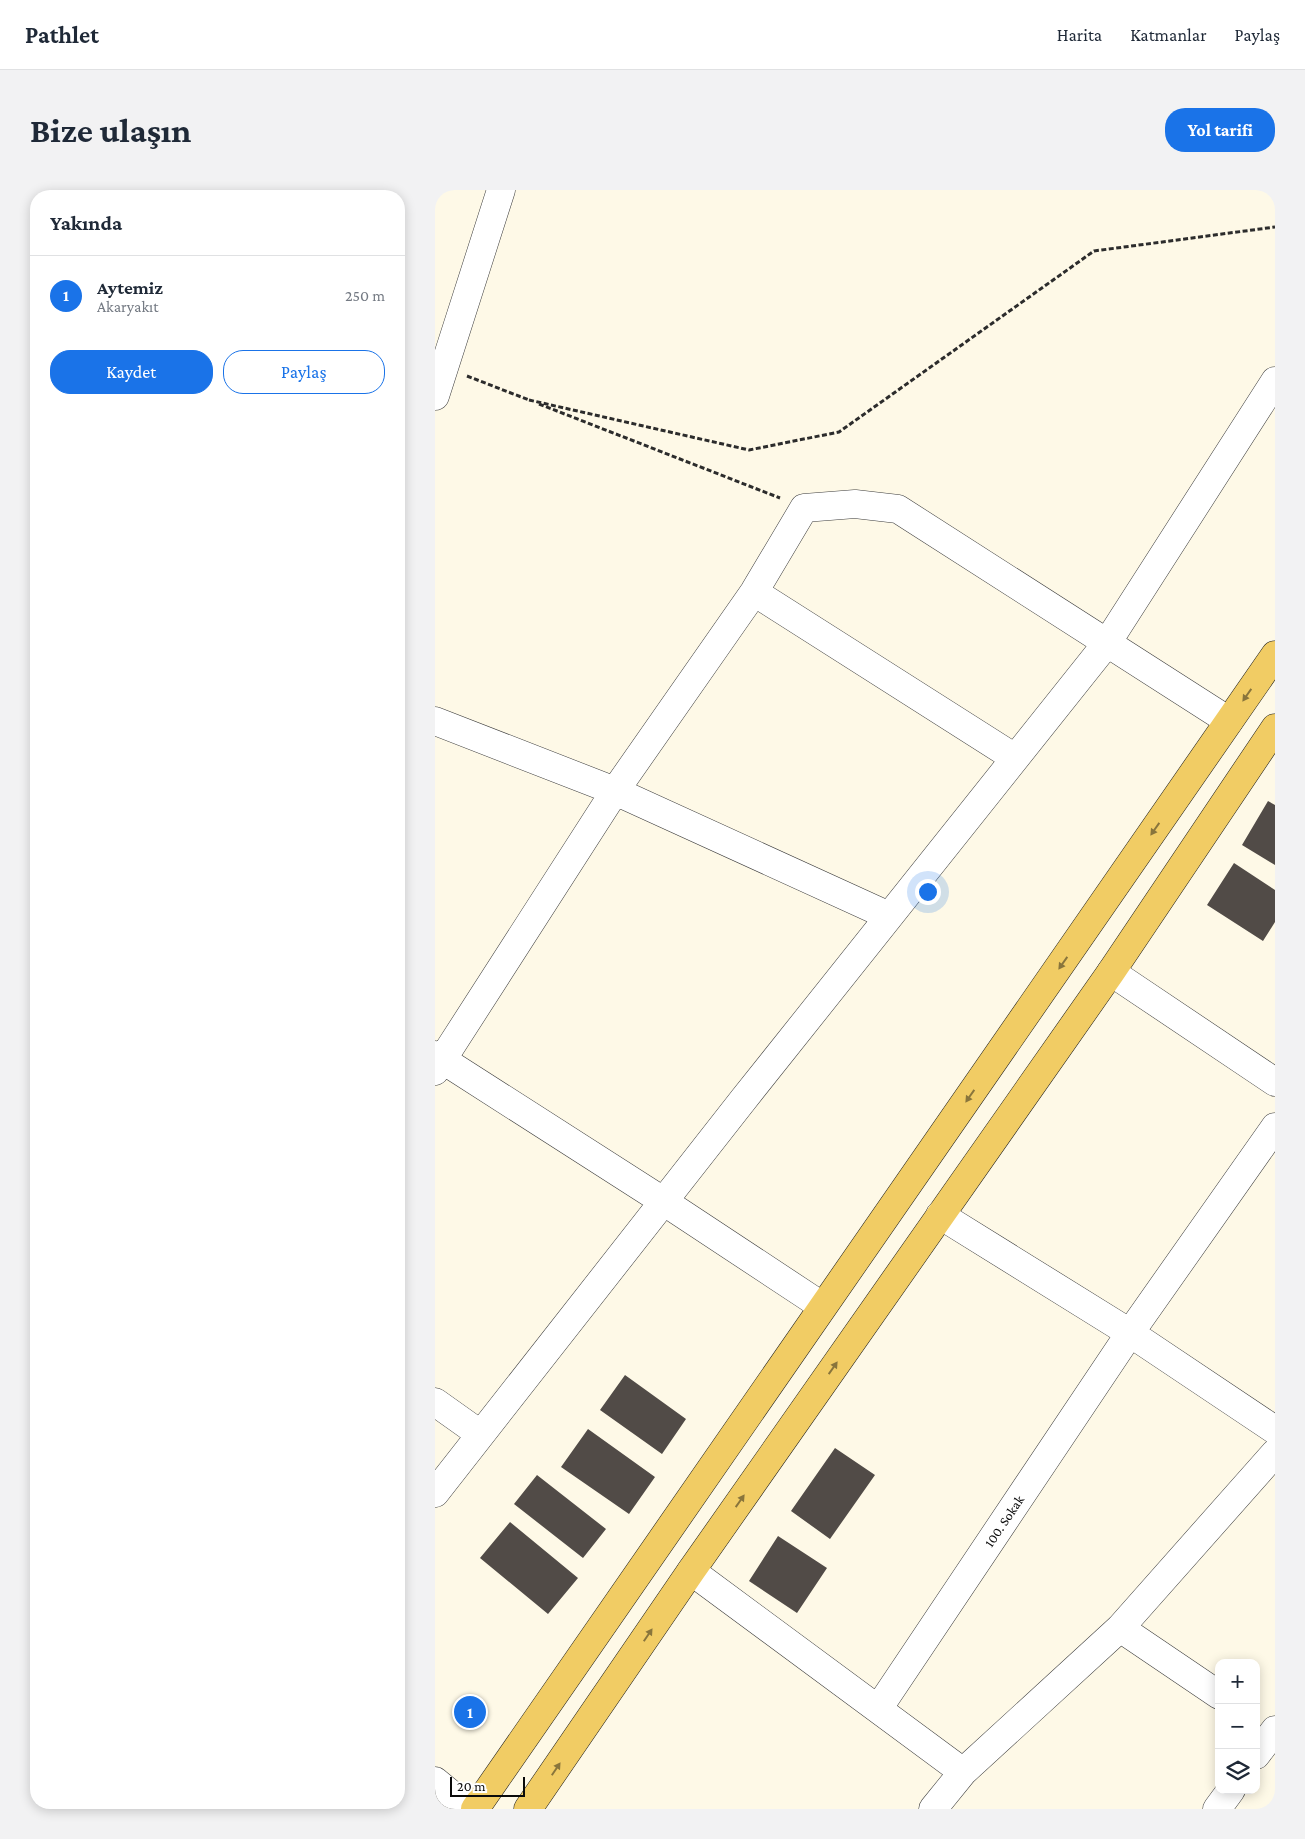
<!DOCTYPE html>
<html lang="tr">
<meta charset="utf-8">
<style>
:root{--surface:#fff;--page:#f2f2f3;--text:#1f2937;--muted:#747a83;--line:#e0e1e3;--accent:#1a73e8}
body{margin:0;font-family:"Crimson Pro",serif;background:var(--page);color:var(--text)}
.controls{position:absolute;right:15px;bottom:15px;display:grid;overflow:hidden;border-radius:10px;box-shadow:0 2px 12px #0003}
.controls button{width:45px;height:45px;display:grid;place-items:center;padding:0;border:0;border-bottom:1px solid var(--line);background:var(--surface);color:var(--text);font:25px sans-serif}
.scale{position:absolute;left:15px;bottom:12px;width:75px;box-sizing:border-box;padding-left:5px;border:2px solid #0a0a0a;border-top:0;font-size:14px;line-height:18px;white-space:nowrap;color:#0a0a0a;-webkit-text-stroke:4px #fff;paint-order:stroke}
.you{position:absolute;left:492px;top:701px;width:18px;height:18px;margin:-12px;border:4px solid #fff;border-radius:50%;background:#1a73e8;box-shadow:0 0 0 8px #1a73e833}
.badge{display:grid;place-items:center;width:32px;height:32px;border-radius:50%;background:var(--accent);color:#fff;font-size:16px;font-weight:700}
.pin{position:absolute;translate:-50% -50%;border:2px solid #fff;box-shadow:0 1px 5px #0006}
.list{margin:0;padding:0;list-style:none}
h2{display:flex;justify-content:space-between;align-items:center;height:65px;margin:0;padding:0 20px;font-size:21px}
h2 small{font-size:16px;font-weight:400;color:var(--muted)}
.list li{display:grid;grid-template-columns:32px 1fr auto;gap:15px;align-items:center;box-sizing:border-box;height:80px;padding:0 20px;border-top:1px solid var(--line)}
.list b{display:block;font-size:19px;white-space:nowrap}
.list p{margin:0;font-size:16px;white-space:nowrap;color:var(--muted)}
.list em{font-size:16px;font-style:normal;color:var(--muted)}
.actions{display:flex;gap:10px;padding:15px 20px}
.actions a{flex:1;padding:11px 0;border:1px solid var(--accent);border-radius:20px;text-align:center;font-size:18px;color:var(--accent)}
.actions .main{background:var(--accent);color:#fff}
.icon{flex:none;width:28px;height:28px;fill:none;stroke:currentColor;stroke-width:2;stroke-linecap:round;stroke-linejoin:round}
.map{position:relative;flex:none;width:840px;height:1619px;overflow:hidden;border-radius:20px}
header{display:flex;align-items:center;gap:30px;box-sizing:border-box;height:70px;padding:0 25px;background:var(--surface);border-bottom:1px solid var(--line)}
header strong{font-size:24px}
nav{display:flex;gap:28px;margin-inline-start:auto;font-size:18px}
.intro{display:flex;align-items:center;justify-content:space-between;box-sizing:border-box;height:120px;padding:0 30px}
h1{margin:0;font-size:35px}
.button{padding:12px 22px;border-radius:20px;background:var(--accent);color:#fff;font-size:18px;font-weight:700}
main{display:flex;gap:30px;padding:0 30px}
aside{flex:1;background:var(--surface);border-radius:20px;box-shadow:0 2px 12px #0003}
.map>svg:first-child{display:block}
.building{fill:#514b47}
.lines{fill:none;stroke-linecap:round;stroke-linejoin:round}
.minor-casing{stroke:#3d3d3d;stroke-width:29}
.major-casing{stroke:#1b1b1b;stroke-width:29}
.path{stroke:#2c2c2c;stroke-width:3;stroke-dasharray:5 2.5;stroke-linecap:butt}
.minor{stroke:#fff;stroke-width:28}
.major{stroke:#f1cc64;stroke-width:28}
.oneway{fill:#89753c}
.labels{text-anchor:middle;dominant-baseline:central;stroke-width:5;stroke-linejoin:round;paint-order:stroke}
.street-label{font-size:14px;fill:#0a0a0a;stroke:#fff}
</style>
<header>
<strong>Pathlet</strong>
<nav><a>Harita</a><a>Katmanlar</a><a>Paylaş</a></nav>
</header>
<div class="intro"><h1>Bize ulaşın</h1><a class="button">Yol tarifi</a></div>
<main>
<aside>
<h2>Yakında<small></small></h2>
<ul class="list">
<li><span class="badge">1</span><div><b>Aytemiz</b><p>Akaryakıt</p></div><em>250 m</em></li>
</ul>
<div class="actions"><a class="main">Kaydet</a><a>Paylaş</a></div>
</aside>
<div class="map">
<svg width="840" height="1619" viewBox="0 0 840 1619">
<rect width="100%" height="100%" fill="#fef9e7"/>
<path class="building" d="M833 611 840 615V675L807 655Z
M799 673 840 700V732L828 751 772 715Z
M190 1185 251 1229 227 1264 165 1220Z
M153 1239 220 1287 194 1324 126 1277Z
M400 1258 440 1285 395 1349 356 1321Z
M102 1285 171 1339 148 1368 79 1314Z
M75 1332 143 1388 113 1424 45 1368Z
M343 1346 392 1378 362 1423 314 1391Z"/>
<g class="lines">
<defs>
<path id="minor" d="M0 206 66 0
M319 402 580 568
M0 531 180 601 454 726
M676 782 840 892
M0 865 228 1011 387 1116
M0 881 180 601 319 402 369 318 420 314 463 319 794 531
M505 1025 695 1143 840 1240
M0 1212 45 1244
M0 1303 308 910 672 453 840 191
M256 1381 528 1582 685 1438 840 1263
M685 1438 784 1505
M443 1519 695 1143 840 937
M821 1565 840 1540
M0 1591 34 1619
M498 1619 528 1582
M782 1619 796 1600"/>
<path id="major" d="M40 1619 840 465
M93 1619 256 1381 676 782 840 538"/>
</defs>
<use href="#minor" class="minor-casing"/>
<use href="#major" class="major-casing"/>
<path class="path" d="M32 186 94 210
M94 210 314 260 404 242 659 61 840 37
M104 214 345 308"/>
<use href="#minor" class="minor"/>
<use href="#major" class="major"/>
</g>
<defs><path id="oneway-solid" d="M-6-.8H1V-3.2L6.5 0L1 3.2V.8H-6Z" transform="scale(1.25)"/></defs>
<g class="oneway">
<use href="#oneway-solid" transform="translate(812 505) rotate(125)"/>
<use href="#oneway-solid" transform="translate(720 639) rotate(125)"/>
<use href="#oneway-solid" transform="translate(628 773) rotate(125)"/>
<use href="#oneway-solid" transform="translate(535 906) rotate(125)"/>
<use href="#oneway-solid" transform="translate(398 1178) rotate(-55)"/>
<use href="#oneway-solid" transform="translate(305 1311) rotate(-55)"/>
<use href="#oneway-solid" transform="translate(213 1445) rotate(-56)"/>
<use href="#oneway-solid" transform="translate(121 1579) rotate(-56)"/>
</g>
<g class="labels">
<g class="street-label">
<text transform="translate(569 1331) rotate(-56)">100. Sokak</text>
</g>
</g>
</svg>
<div class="controls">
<button>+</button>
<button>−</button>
<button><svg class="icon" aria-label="layers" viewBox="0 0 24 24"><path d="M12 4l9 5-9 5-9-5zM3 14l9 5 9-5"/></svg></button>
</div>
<div class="scale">20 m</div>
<div class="you"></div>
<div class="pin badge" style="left:35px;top:1522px">1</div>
</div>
</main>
